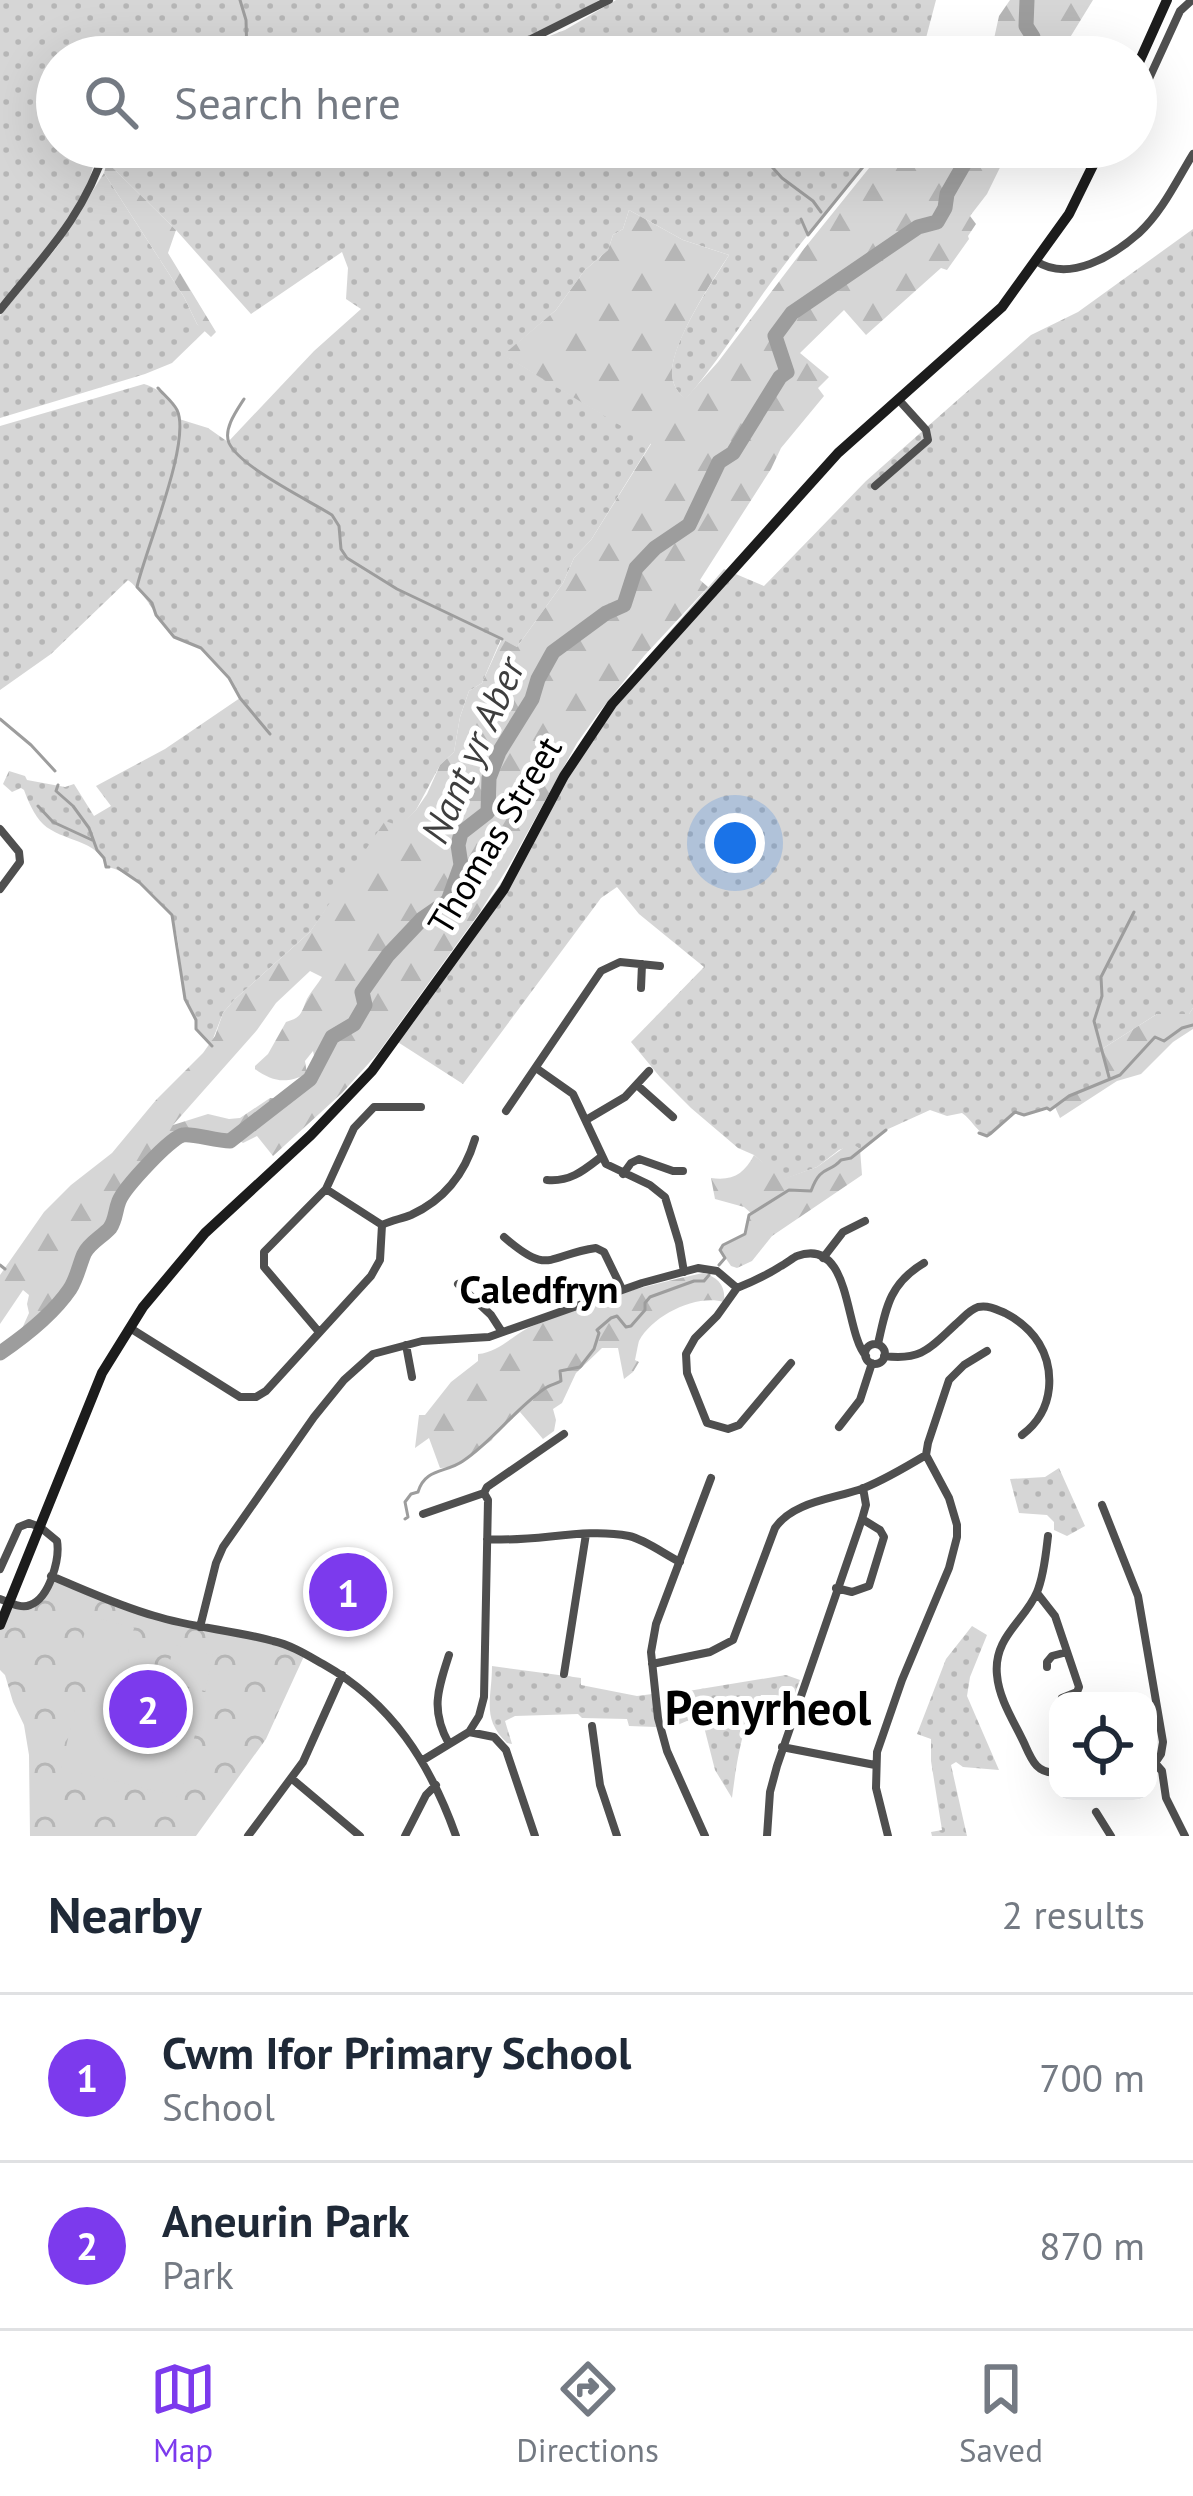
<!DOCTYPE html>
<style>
:root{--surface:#fff;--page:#f6f6f7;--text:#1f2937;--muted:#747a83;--line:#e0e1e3;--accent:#7c3aed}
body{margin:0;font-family:"PT Sans",sans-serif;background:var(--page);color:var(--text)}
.controls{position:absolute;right:36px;bottom:36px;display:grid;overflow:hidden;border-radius:24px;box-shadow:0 12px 48px #0002}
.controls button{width:108px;height:108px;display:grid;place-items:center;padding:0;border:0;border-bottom:3px solid var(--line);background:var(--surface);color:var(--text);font:60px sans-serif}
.you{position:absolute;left:735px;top:843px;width:42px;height:42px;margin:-30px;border:9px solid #fff;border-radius:50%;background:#1a73e8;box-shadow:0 0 0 18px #1a73e833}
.badge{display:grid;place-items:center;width:78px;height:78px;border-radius:50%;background:var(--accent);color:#fff;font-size:39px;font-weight:700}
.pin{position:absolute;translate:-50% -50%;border:6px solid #fff;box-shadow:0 3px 12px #0006}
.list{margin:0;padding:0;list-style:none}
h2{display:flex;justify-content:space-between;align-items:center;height:156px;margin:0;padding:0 48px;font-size:51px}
h2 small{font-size:39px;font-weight:400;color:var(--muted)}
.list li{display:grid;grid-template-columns:78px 1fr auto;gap:36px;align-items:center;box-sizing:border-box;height:168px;padding:0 48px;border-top:3px solid var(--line)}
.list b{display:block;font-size:45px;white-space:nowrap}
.list p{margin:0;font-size:39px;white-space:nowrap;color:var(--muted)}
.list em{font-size:39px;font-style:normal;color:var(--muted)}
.icon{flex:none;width:66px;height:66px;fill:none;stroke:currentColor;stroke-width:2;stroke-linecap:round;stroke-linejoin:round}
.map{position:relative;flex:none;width:1193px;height:1836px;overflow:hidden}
.search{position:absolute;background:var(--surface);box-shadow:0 12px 48px #0002;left:36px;right:36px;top:36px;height:132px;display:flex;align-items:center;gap:30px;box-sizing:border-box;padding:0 42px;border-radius:66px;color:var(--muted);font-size:45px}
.sheet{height:492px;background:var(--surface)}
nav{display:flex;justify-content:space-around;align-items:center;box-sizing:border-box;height:168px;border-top:3px solid var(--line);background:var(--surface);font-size:33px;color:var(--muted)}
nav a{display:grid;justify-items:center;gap:6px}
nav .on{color:var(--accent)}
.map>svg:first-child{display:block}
.grass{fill:url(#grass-dots)}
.forest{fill:url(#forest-firs);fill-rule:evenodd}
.park{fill:url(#park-crowns)}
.pitch{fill:#d6d6d6}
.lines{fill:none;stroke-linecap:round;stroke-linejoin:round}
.stream{stroke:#9d9d9d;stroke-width:3}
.river{stroke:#9d9d9d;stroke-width:15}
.street{stroke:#4f4f4f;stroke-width:8}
.secondary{stroke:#1c1c1c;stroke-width:10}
.labels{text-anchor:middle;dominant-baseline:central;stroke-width:10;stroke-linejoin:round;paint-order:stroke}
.street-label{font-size:36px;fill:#000;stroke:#fff}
.water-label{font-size:39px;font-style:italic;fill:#3e3e3e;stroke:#fff}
.neighbourhood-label{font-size:39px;font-weight:bold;fill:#000;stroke:#fff}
.district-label{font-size:48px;font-weight:bold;fill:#000;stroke:#fff}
</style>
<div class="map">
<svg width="1193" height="1836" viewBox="0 0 1193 1836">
<defs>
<pattern id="grass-dots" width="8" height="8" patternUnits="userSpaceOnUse" patternTransform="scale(3)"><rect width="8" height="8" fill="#d6d6d6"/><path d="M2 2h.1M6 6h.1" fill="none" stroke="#b6b6b6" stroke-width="1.8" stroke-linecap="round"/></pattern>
<pattern id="forest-firs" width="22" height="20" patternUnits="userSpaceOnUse" patternTransform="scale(3)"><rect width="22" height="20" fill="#d6d6d6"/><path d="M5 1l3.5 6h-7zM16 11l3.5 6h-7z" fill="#b6b6b6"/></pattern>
<pattern id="park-crowns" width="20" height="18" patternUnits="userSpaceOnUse" patternTransform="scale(3)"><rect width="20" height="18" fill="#d6d6d6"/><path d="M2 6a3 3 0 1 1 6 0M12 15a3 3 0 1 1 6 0" fill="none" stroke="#b6b6b6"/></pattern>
</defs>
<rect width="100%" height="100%" fill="#fff"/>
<path class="grass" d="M0 0H599C564 22 521 45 480 49L469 42 463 57H57V147H99L86 190 69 220 0 306Z
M616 0H936L921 57H495L565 30Z
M111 147H879C849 187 815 224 785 264 749 310 723 356 685 400 678 392 673 386 672 375 670 343 712 283 729 255L683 240 629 210 623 229 613 235 608 250 584 271 556 310 504 355 651 443 591 540 574 558 563 583 517 647 501 639 482 683 469 691 460 717 454 752 440 765 416 810 334 898 310 932 234 1000 223 1013 211 1044 196 1029C196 1017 188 1008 185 994 179 970 181 941 172 918 164 899 126 868 106 867 99 839 62 842 43 824 34 815 28 801 24 790L21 788 12 792 3 784 9 771 25 776 27 780 65 787 74 784 94 816 111 806 96 786 165 749 240 698C231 681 219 663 204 651 194 643 180 643 171 633 153 615 150 598 128 580L51 654 0 690V426L144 384C161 389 175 402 179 419L208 428 228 442 314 351 361 309 346 299 348 268 342 252 251 314 176 230 107 162Z
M104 173 184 297 197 324 206 330 172 363 145 374 0 418V316L57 247Z
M1193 229V1008L1189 1014H1157L1102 1049 1110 1080 1069 1096 1050 1110 1047 1108 1024 1115 1015 1112C1006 1116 996 1130 987 1136 977 1132 972 1120 962 1113L947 1116 930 1110 886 1130 860 1149 853 1145 839 1150 817 1167 782 1180 754 1155 738 1148 691 1108 660 1077 631 1042 704 967 639 914 617 887 601 898 463 1084 393 1039 512 867 613 697 724 569 764 586 866 481 1031 335 1078 312Z
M1059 1468 1085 1526 1067 1536 1054 1530V1522L1047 1515 1019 1513 1010 1479 1045 1477Z
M972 1626 987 1635 970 1677 967 1696 999 1770 963 1767 956 1762 951 1765 967 1836H932L931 1832 942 1830 931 1761V1739L917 1734 946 1659Z
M492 1666 581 1678V1685L637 1696 652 1694 656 1727 629 1726 627 1719 582 1718 578 1714 515 1716 505 1721 512 1744 507 1743C481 1718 492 1699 492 1666Z
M786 1675 800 1680 792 1701 776 1695H761C742 1719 736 1768 732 1798L715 1770 701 1715 668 1729 664 1695Z"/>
<path class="forest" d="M1010 0H1093L1058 57H990L999 16Z
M886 147H897L893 155 899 147H1010L987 194 970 216 976 224 968 236 969 239 947 270 941 268 866 335 844 310 800 353 829 377 818 388 824 396 781 448 771 469 700 580 708 587 644 656 597 715 577 743 510 864 480 912 378 1053 342 1093 273 1156 257 1136 243 1143 235 1138C213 1146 199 1131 181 1135 170 1138 129 1184 123 1195 116 1205 117 1218 109 1229 101 1238 88 1244 84 1255 79 1267 77 1279 70 1290 57 1308 34 1329 16 1342L29 1313 27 1304 29 1295 23 1290 0 1324V1275L44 1212 71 1185 112 1153 156 1100 203 1053 215 1036 223 1013 234 1000 310 932 385 821 400 826 416 810 427 794 440 765 454 752 460 717 469 691 482 683 502 639 517 647 563 583 574 558 591 540 651 444 503 355 556 310 584 271 608 250 613 235 623 229 629 210 683 240 729 255C712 281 670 345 672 375 673 386 678 392 685 399L718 362 803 250ZM310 971 322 977C318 984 311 991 307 999 301 1012 303 1017 286 1022L268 1054 255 1066V1069C273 1082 286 1084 307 1074L305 1061 313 1051C320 1078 303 1084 285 1099L270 1098 240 1118 229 1119 208 1114 173 1125 257 1030 276 1003Z
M107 162 176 230 168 253 216 332 211 337 197 324 184 297 104 173Z
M1193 1008V1029L1173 1042 1141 1074 1117 1081 1060 1118 1055 1107 1069 1096 1110 1079 1102 1049 1157 1014H1189Z
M853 1144 860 1149 862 1175 772 1236 752 1261 737 1268 731 1266 720 1250 723 1245 745 1234 746 1223 751 1213 744 1207 715 1199 711 1178C733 1181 744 1174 754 1155L783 1179 817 1167 846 1146Z
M703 1273C718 1277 726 1286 724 1302 696 1294 653 1315 639 1341 638 1344 636 1356 635 1360L639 1362 633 1372 624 1379 618 1348H602L576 1373 562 1403 553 1409 556 1420 554 1431 543 1439 520 1412 494 1435 492 1440 455 1467 440 1468 429 1438 415 1448 419 1415H425L451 1382 478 1361V1354C498 1352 511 1337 528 1328 584 1302 643 1286 703 1273Z"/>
<path class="park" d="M51 1576 158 1618 273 1640 305 1654 266 1739 196 1836H30L29 1755 24 1725 13 1702 5 1675 0 1670V1625L9 1602 21 1606 36 1602Z"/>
<path class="pitch" d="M89 1616 134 1628 123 1674 77 1662Z
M174 1645 213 1655 205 1691 165 1681Z
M79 1692 198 1722 180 1797 61 1768Z"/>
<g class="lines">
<path class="stream" d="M240 0 246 20 247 57
M810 51 820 57
M754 147 782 178 813 201 821 212
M801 219 808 235 879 147
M158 388C164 395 173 402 177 410 192 441 145 551 137 587L152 603 156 615 174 637 201 648 229 678 240 698 270 734
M244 399C237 410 223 429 229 443 240 467 308 500 332 515L339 526 341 549 347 558 397 589 502 639
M0 719 31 745 55 771
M58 785 56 791 73 806 89 828 97 850 104 858 106 867H109
M38 806 53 822 92 840
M118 868 140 883 172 915 185 999 196 1020V1029L212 1046
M1109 1077 1094 1021 1102 996 1101 977 1134 912
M979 1133 987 1136 990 1134 1015 1112 1024 1115 1047 1108 1050 1110 1069 1096 1120 1075 1155 1037 1164 1041 1182 1028 1193 1025
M0 1265 5 1269
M719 1265 725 1258 720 1250 723 1245 745 1234 749 1215 789 1190 811 1191C821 1164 829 1174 841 1160L851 1158 886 1130
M405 1519 408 1517 405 1502 411 1494 418 1492C425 1468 446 1473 463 1461 493 1441 514 1410 544 1389 549 1385 556 1384 561 1381L560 1371 580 1367 594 1349 599 1333 597 1330 611 1318 617 1316 626 1327 631 1326 645 1310V1303L650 1297 694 1281H704L709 1275"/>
<path class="river" d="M1027 0 1026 26 1033 37 1028 57
M0 1353C25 1336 53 1314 70 1289 77 1278 79 1266 84 1254 89 1243 102 1237 110 1228 116 1219 115 1211 119 1201 124 1188 171 1137 183 1135 192 1133 216 1141 230 1141L310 1079 332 1037 354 1024 365 1005 362 992 388 955 422 919 448 901 461 865 458 845 461 833 488 812 489 778 499 752 532 699 538 679 553 652 606 613 624 605 636 568 655 548 689 525 719 462 733 453 780 377 787 372 775 336 792 313 918 227 937 222 945 208 947 194 974 147"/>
<path class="street" d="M476 57 531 39 609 0
M1136 107 1180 11 1192 0
M1036 261C1069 283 1113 256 1139 233 1162 212 1177 180 1193 154
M0 310C45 254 83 218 106 147
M875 486 928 440 926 430 898 399
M0 829 19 852 20 862 0 889
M641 988 642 964
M536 1068 573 1094 606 1164 650 1185 665 1197 679 1243 684 1272
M637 1085 673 1117
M506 1111 601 971 620 962 660 966
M586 1120 625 1097 649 1071
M623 1174 631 1163 639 1159 673 1171H683
M547 1180C570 1182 583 1171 601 1157
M326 1189 382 1225
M382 1225C392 1220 401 1219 411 1215 444 1200 465 1173 475 1139
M504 1237C550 1277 547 1255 596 1248L604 1252 622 1289
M823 1258 843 1232 865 1221
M458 1284 491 1315 502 1332
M737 1288 717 1316 695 1338 686 1354 687 1373 707 1423 728 1429 739 1425 791 1363
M737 1288C752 1282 767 1275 781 1266 784 1265 794 1257 797 1256 852 1236 844 1332 866 1356
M130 1328 240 1397H256L266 1391 371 1276 380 1260 382 1225
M319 1332 264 1267V1252L326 1189 354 1128 374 1107H421
M878 1344C886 1307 890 1283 924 1263
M865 1354a10 10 0 1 1 20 0a10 10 0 1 1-20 0Z
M406 1345 412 1377
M884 1356C922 1361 930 1348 956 1324 963 1318 969 1310 978 1307 988 1305 996 1309 1005 1313 1034 1328 1052 1354 1049 1388 1047 1408 1038 1423 1022 1435
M839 1427 860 1400 872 1363
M1102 1505 1138 1596 1163 1742 1161 1754 1155 1763 1162 1771 1166 1798 1185 1836
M423 1514 484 1493 487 1487 564 1434
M1048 1536C1046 1553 1044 1576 1037 1592 1025 1621 993 1637 997 1675 999 1700 1015 1723 1025 1745 1032 1761 1038 1775 1058 1772
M487 1539C534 1543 583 1527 629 1536 646 1540 664 1554 680 1562
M0 1569 19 1527 29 1523 40 1527 57 1541C60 1558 50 1598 30 1605 21 1609 9 1602 0 1599
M51 1576C85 1590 119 1606 155 1616 193 1628 234 1630 273 1641 291 1645 307 1655 323 1664 392 1703 430 1763 456 1836
M836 1588 852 1592 869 1586 884 1537 880 1530 862 1519
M1037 1593 1055 1616 1079 1687 1077 1692 1062 1698
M200 1627 216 1563 223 1547 314 1417 344 1380 373 1354 422 1341 489 1337 642 1283 698 1268 717 1271 737 1288
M449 1655C438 1689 430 1710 449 1744
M652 1664 710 1652 733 1640 775 1528C793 1501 835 1499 864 1488 886 1479 906 1467 926 1455
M1047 1667V1662L1052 1656 1067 1652
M564 1674 586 1534
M592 1726 600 1785 617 1836
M469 1732 479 1716 484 1697 488 1500 484 1493
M782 1747 875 1765
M423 1760 469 1732 494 1737 506 1750 535 1836
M291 1778 360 1836
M1096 1812 1111 1836
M248 1836 303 1762 342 1675
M405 1836 426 1795 436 1785
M705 1836 667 1751 658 1718 651 1652 656 1624 711 1478
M767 1836 770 1792 777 1766 862 1519 866 1505 863 1488
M888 1836 876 1788 877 1752 902 1680 949 1568 957 1537V1525L949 1498 926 1455 928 1443 949 1380 964 1365 987 1351"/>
<path class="secondary" d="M1136 69 1167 0
M0 1625 102 1373 143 1307 205 1233 311 1135 372 1071 504 889 564 776 612 704 838 453 1002 307 1069 214 1102 147"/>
</g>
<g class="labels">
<g class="street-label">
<text transform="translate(494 835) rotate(-59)">Thomas Street</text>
</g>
<g class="water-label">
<text transform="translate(472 750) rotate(-66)">Nant yr Aber</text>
</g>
<g class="neighbourhood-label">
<text x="539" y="1288">Caledfryn</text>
</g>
<g class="district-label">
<text x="768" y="1707">Penyrheol</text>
</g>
</g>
</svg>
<div class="controls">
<button><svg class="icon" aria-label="locate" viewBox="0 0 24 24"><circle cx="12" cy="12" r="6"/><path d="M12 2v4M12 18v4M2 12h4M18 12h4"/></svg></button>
</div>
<div class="you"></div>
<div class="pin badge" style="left:348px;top:1592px">1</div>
<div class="pin badge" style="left:148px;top:1709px">2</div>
<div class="search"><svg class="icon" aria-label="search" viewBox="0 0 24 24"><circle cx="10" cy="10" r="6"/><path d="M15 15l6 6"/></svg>Search here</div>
</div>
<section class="sheet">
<h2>Nearby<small>2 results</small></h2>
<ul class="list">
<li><span class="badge">1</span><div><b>Cwm Ifor Primary School</b><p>School</p></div><em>700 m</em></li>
<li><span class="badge">2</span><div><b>Aneurin Park</b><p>Park</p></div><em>870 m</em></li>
</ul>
</section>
<nav>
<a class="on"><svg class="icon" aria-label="map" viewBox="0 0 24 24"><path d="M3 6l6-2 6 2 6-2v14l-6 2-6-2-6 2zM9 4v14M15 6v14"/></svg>Map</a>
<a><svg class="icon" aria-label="directions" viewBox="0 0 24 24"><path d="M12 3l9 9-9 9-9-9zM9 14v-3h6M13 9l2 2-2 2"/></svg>Directions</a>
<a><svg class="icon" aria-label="saved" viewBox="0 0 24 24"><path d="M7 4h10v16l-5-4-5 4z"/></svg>Saved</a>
</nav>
